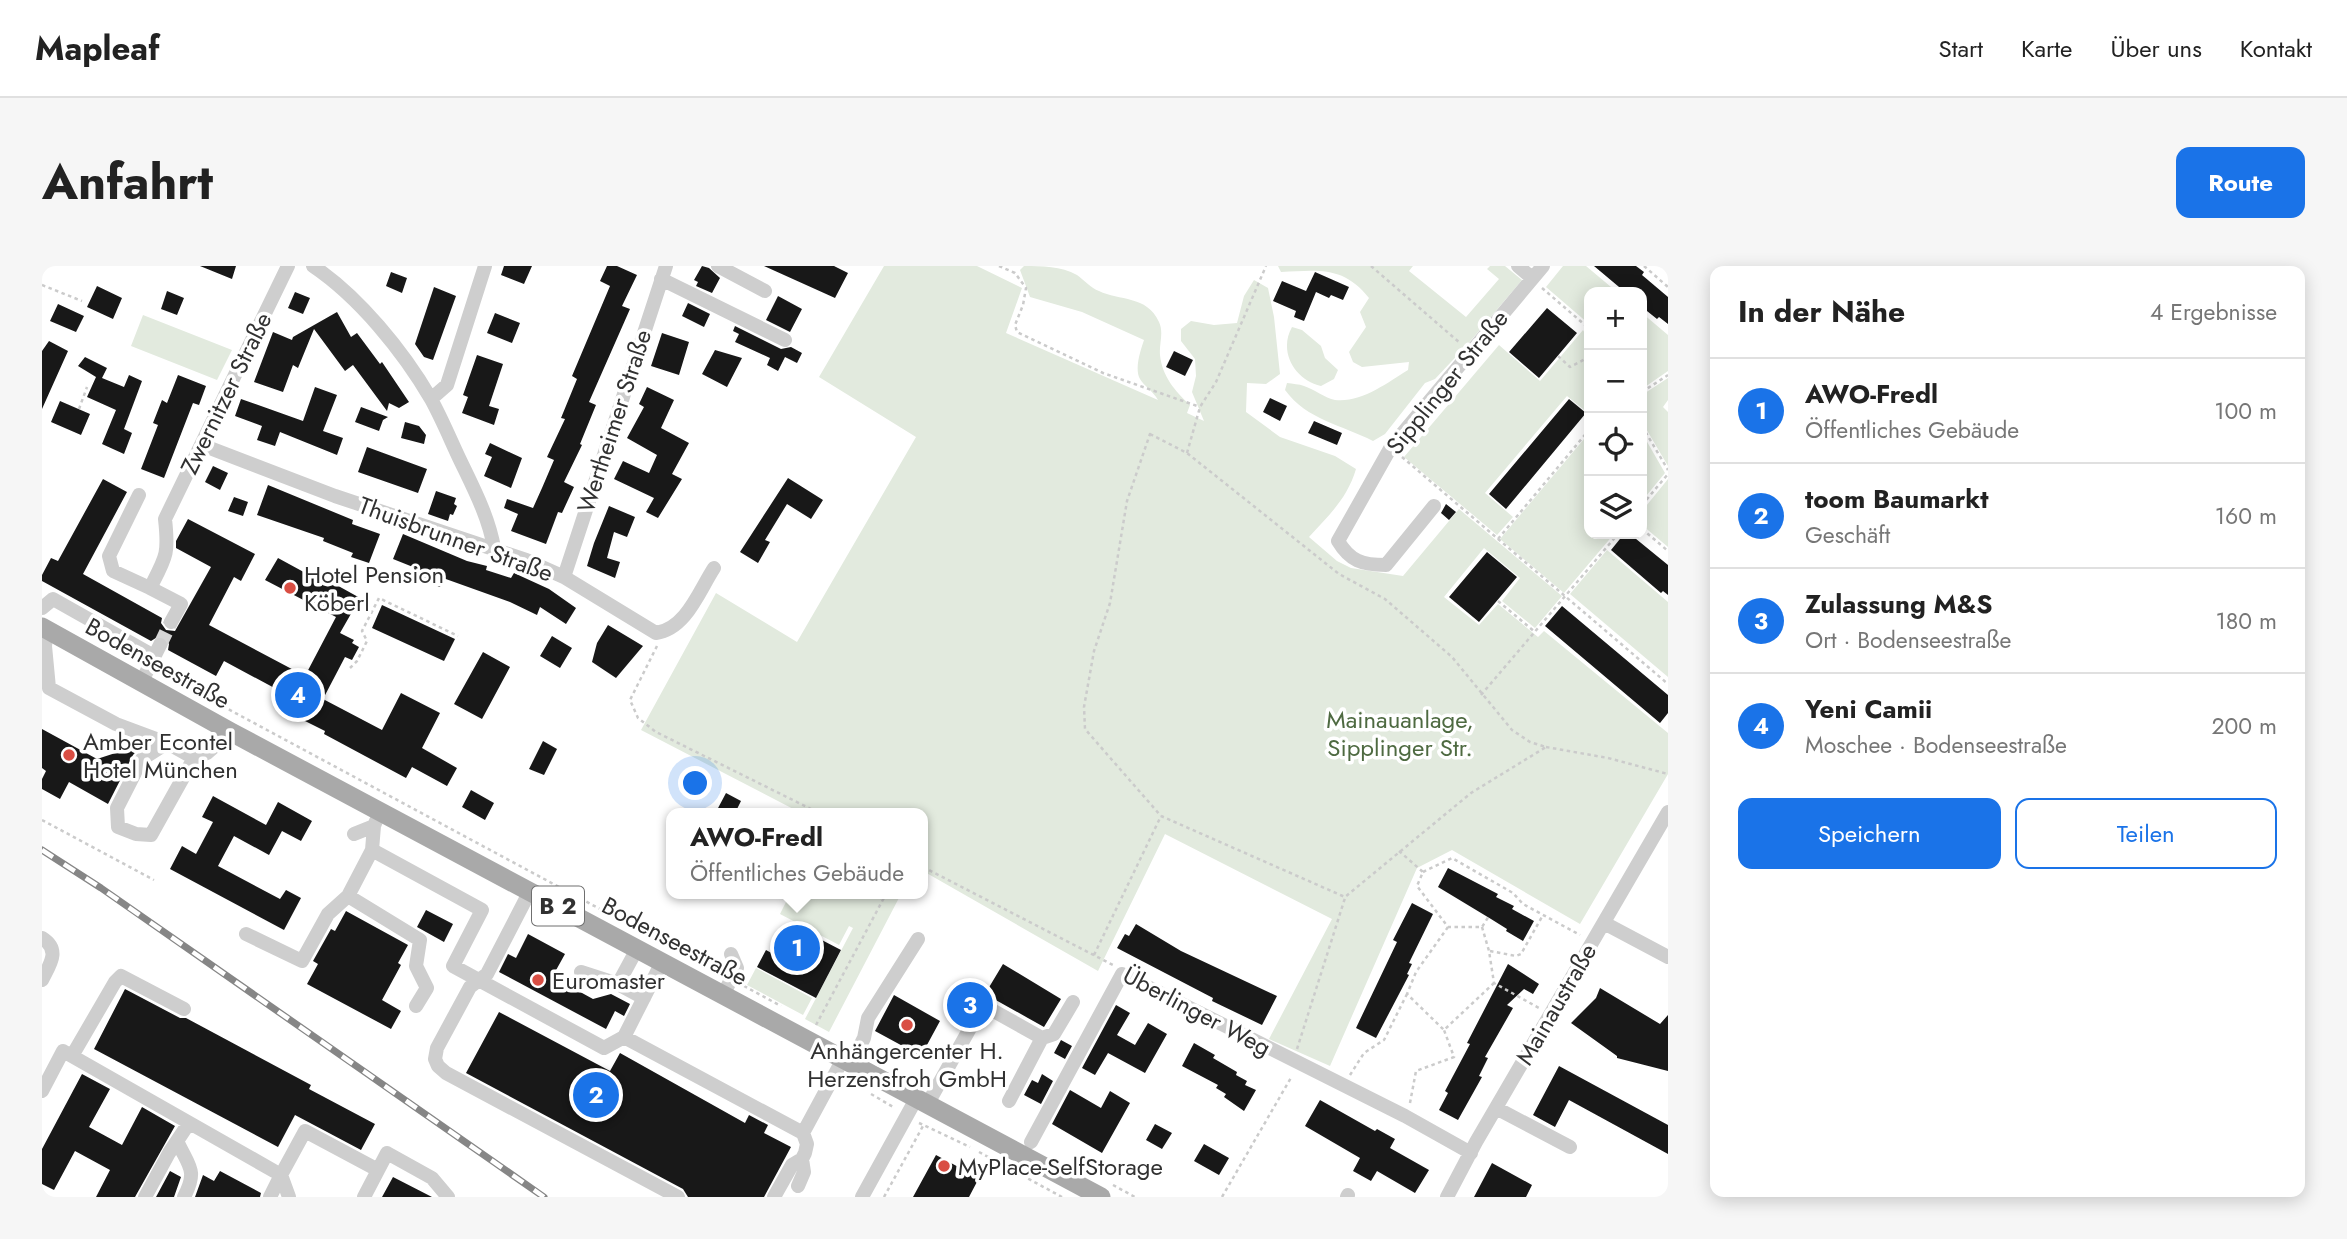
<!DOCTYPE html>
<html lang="de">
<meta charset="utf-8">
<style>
:root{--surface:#fff;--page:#f6f6f6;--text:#222;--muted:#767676;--line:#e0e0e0;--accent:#1a73e8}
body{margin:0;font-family:Jost,sans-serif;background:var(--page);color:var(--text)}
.controls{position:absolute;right:21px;top:21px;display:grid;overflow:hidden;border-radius:14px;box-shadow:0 4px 18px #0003}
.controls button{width:63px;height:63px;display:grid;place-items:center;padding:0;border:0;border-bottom:2px solid var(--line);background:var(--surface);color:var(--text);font:35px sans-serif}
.you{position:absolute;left:654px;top:518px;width:24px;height:24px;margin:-18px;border:5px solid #fff;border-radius:50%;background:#1a73e8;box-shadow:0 0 0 10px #1a73e833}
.badge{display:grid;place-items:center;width:46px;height:46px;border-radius:50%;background:var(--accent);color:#fff;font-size:23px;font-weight:700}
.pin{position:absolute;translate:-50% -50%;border:4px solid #fff;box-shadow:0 2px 7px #0006}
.popup{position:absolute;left:624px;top:542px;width:262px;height:91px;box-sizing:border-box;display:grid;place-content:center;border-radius:14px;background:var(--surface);filter:drop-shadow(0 2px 5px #0005);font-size:23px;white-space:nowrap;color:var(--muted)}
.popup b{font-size:26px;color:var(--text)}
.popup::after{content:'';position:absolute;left:50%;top:100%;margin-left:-14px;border:14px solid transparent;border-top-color:var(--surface)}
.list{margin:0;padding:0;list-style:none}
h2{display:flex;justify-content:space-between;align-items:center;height:91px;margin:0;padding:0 28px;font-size:30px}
h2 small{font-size:23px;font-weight:400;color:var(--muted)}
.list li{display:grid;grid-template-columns:46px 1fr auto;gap:21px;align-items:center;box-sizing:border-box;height:105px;padding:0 28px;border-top:2px solid var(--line)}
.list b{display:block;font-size:26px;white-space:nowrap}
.list p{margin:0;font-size:23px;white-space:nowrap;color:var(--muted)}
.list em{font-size:23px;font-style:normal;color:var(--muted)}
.actions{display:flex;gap:14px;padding:21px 28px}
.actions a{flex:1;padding:16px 0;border:2px solid var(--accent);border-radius:14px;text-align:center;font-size:24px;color:var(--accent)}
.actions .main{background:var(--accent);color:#fff}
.icon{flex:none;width:38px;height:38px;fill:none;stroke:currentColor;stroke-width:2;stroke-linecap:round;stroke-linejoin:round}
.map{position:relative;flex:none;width:1626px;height:931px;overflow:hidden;border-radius:14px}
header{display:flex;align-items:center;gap:42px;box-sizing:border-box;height:98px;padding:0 35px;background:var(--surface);border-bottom:2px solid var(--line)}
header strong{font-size:33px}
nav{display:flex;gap:38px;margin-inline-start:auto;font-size:24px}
.intro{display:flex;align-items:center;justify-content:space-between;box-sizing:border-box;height:168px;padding:0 42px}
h1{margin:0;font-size:49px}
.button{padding:18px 32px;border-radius:14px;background:var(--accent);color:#fff;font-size:24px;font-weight:700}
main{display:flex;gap:42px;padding:0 42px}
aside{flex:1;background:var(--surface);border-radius:14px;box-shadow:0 4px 18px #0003}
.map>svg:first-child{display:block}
.green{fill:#e2eade}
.building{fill:#181818}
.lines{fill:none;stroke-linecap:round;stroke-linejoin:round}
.minor-tunnel{stroke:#d6d6d6;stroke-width:14;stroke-dasharray:14 7;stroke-linecap:butt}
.path{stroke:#cbcbcb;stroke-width:2.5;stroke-dasharray:3.5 3.5;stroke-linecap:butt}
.minor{stroke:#cecece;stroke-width:14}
.major{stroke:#a9a9a9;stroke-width:19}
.rail-casing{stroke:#868686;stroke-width:7}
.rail{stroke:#fff;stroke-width:4.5;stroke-dasharray:13;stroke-linecap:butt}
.poi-dot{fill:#d94e43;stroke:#fff;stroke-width:2.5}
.labels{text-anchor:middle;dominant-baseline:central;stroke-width:7;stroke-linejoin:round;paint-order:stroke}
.shield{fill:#fff;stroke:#6f6f6f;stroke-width:2}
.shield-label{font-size:23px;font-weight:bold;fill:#313131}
.street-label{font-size:24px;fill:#313131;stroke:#fff}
.poi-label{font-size:24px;fill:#313131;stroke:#fff;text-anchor:start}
.park-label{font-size:24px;fill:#4e6a41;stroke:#fff}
</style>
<header>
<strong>Mapleaf</strong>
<nav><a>Start</a><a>Karte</a><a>Über uns</a><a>Kontakt</a></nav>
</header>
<div class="intro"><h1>Anfahrt</h1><a class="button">Route</a></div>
<main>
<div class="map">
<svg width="1626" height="931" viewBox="0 0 1626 931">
<rect width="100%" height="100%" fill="#fff"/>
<path class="green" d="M842 0H935L980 22 964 67 1116 134C1111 125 1102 120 1098 113 1092 103 1099 83 1102 74L1040 46 988 31 978 4 982 0C1000 0 1019 0 1035 9 1042 14 1049 22 1057 25 1077 35 1105 29 1117 56 1122 67 1117 77 1118 89 1120 110 1133 125 1148 139L1145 147 1162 155 1150 126 1154 110 1153 93 1139 75V63L1149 55 1172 59 1195 57 1202 30 1212 14 1226 22 1232 51 1238 108 1224 118 1205 117 1204 146 1238 171 1293 190 1314 203C1305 233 1287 249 1267 271L1295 295 1309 302 1361 310 1417 243 1520 330 1493 362 1460 335 1478 312 1442 282 1402 331 1437 359 1456 338 1496 371 1502 365 1626 467V508L1538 658 1410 584 1375 602 1288 800 1227 773 1290 653 1123 568 1056 705 881 605V547H759L599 464 674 327 755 376 874 171 777 111Z
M1236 0H1371L1367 5 1424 51 1457 13 1445 3 1448 0H1463L1480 14 1425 79 1393 113 1383 117 1343 168 1331 175C1300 159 1265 154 1243 124L1245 117C1251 118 1257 118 1262 120 1272 123 1283 132 1293 134 1319 137 1345 117 1366 104L1367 96 1320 101 1311 96 1307 86 1324 61 1318 46 1327 32C1302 0 1277 4 1239 6Z
M1521 0H1544L1575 26H1547V58L1504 21Z
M1600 47 1626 69V105L1600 123Z
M101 49 190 84 175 114 89 80Z
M1250 61 1260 64 1279 80 1283 92 1296 104 1292 113 1279 120C1253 114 1236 86 1250 61Z
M1541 64 1547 75V148L1525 130 1443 227 1471 251 1455 269 1362 191 1457 79 1498 115Z
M1626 112V134L1621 141 1626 146V200L1600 156V129Z
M1547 167V268H1572L1522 327 1458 273Z
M1600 167 1623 207 1600 235Z
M1626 213V281L1600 259V245Z
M1565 284 1626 336V411L1528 328Z
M748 628H859L787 766 763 753 811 662 807 660 797 679 738 648Z
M714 702 770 732 761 749 705 719Z"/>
<path class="building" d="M158 0H194L190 13Z
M462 0H490L482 18 459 9Z
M565 0H575L595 9 580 40 588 43 547 136 554 139 538 178 540 179 522 216 532 221 520 247 516 246 504 278 469 265 476 248 462 242 465 233 491 242 500 222 512 194 505 191 523 153 519 152 535 113 530 110 568 20 558 15Z
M660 0 667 2 678 12 670 27 654 20 656 16 652 14Z
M722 0H792L806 7 793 32Z
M1552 0H1594L1602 6 1600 9 1626 31V58L1617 51 1615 53 1600 41V26H1583Z
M349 6 365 12 360 27 344 20Z
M1273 6 1307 21 1301 34 1289 29 1287 32 1274 26 1262 55 1252 51 1254 45 1231 35 1240 15 1264 25Z
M55 20 80 32 71 53 45 41Z
M392 21 414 30 391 94 382 91 373 78Z
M125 25 142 32 135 49 119 43Z
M253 26 268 32 261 48 246 42Z
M736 30 760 43 748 66 724 54Z
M646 37 668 48 662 61 640 50Z
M16 38 42 50 34 66 8 55Z
M1505 42 1535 67 1497 112 1467 86Z
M295 46 309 71 315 67 338 98 340 96 367 136 357 142 347 137 345 145 311 99 303 105 272 63 256 102 251 99 241 126 212 116 231 66 250 74 251 71Z
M453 47 478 57 470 77 445 67Z
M693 60 739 83 749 81 760 87 755 97 743 91 736 105 725 99 728 92 693 76 697 68 691 65Z
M620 67 647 76 637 109 609 100Z
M7 75 26 85 0 143V85Z
M673 84 700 92 685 121 660 108Z
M1132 85 1151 94 1143 110 1124 101Z
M435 89 461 98 447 140 457 143 452 159 420 147 426 131 421 129Z
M43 91 65 102 60 112 82 121 87 109 100 115 82 163 90 167 82 188 60 178 74 144 45 131 54 111 36 100Z
M136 109 164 120 157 139 151 137 122 212 99 203 116 159 111 157 120 134 125 137Z
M273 121 295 129 281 165 301 172 295 189 238 166 233 180 215 174 220 160 193 150 199 133 261 155Z
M605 121 632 134 619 162 647 177 630 208 640 213 616 252 604 246 612 232 572 213 581 195 607 207 615 189 585 172 602 141 597 138Z
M1228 132 1245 140 1238 155 1221 146Z
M1527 133 1544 147 1464 243 1447 228Z
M18 135 48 148 39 169 9 156Z
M319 141 346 151 341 154 337 165 313 156Z
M1272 155 1300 167 1295 179 1266 167Z
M363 156 377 160 384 169 382 178 359 172Z
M448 177 480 192 469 222 442 210 450 191 443 188Z
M325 181 385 203 376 227 316 206Z
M171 200 186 207 178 224 163 216Z
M746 212 781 234 769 253 745 238 723 274 728 276 716 297 698 286Z
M61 213 85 226 41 308 120 352 119 357 124 364 133 365 169 301 134 282V275L146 253 213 288 199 315 192 311 167 359 263 410 294 351 223 314 236 292 280 316 282 312 318 332 298 367 312 374 310 377 317 381 310 394 303 391 281 433 340 464 359 427 398 447 380 482 415 502 405 520 370 501 364 512 282 468 283 465 261 454 265 447 248 438 251 432 182 395 174 410 126 384 127 378 123 371 117 370 109 375 0 315V309L9 292 16 295Z
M226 219 311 254 310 258 338 268 327 297 309 291 311 287 281 275 282 272 215 249Z
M394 225 414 232 412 238 415 240 411 249 408 248 406 255 386 248Z
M192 231 206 236 201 250 186 245Z
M1404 238 1414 246 1407 254 1399 247Z
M567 240 593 251 585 271 572 266 565 292 578 296 573 312 545 300 552 277Z
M361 268 425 295 445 300 444 304 469 312 472 307 507 323 534 342 524 358 498 341 495 349 468 336 401 312 398 321 378 313 381 305 351 293Z
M1582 268H1588L1626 299V329L1621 325 1619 327 1569 284Z
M1445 286 1475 311 1437 356 1407 331Z
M340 339 413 373 402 395 330 362Z
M1520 340 1626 429V447L1618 457 1503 360Z
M566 359 601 380 574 412 550 396 555 377Z
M510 370 530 382 518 402 498 390Z
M441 386 468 401 440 453 412 438Z
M0 463 55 493 101 478 91 489 66 538 27 516 18 533 0 523V513L4 505 0 502Z
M501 475 515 483 502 509 487 503Z
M429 524 452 537 443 554 420 541Z
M684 527 699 535 693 547H682L675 544Z
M171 530 224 559 236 536 270 555 259 575 240 565 227 589 192 570 176 600 238 633 244 624 259 632 242 664 128 603 140 580 154 588 171 556 160 551Z
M1406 602 1456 628 1454 631 1472 640 1470 643 1492 655 1481 675 1464 665 1465 663 1449 653 1396 621Z
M1370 637 1391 648 1367 697 1370 698 1365 708 1367 709 1334 772 1314 762 1355 676 1351 674Z
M384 644 411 658 402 676 375 661Z
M304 645 366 679 356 697 359 699 340 734 359 745 349 763 265 718 276 698 271 695 289 663 293 665Z
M1094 658 1139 685 1235 730 1220 759 1170 735 1171 732 1075 682 1083 668 1087 670Z
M486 668 523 688 513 706 523 711 520 716 551 733 569 728 588 738 582 750 573 745 564 763 457 706 466 688 474 692Z
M774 671 799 684 774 732 715 701 724 684 757 702Z
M961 698 1019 733 1002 761 943 728Z
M1466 698 1497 718 1491 728 1482 723 1465 739 1471 742 1443 791 1446 792 1437 810 1440 811 1416 854 1397 844 1406 827 1403 825 1428 778 1425 777Z
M1558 722 1618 758 1626 749V805L1575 792V790L1529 757 1554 732Z
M83 723 138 752H144L269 819 267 823 333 858 319 884 253 849 236 881 52 783Z
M852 729 898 755 879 790 833 765Z
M1074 739 1088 747 1075 769 1093 779 1106 757 1125 768 1103 807 1066 787 1053 809 1040 802Z
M457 746 568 805 578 787 703 857 707 849 726 859 722 867 749 881 722 931H646L641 923 424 807Z
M1019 774 1030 780 1023 793 1012 787Z
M1152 777 1173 789 1171 792 1195 806 1194 809 1205 815 1203 819 1214 824 1202 845 1182 831 1184 828 1174 822 1176 819 1140 800Z
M1517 800 1626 859V888L1527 834 1513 861 1491 849Z
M40 808 68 823 47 861 80 879 100 841 133 860 93 931H54L68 904 33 885 12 924 0 918V883Z
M1000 808 1011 815 999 838 982 829 990 814 996 817Z
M1028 824 1059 842 1068 825 1088 837 1060 887 1010 858Z
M1278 834 1333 865 1335 863 1353 873 1348 882 1387 904 1373 927 1335 905 1329 915 1311 905 1318 892 1263 860Z
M1113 858 1130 867 1120 883 1104 874Z
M1162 878 1187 892 1177 909 1152 895Z
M894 889 937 912 927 931H871Z
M1450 897 1490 919 1484 931H1432Z
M128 905 139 911 132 931H114Z
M178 905 219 927 218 931H153L161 909 172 915Z
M351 911 390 931H340Z"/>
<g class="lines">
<path class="minor-tunnel" d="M118 379 129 356"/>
<path class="path" d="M957 0 973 7 984 22 981 39 973 59 975 66 1061 107 1158 141
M1329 0 1418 77
M1602 0 1626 21
M0 19 40 35
M1500 22 1543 59 1547 67
M1516 90 1528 101 1547 91
M1600 126 1626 109
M37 143 45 121
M1600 160 1626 204
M1108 168 1145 187 1297 308 1343 333 1410 391 1470 464 1488 476 1504 481 1429 527 1303 631 1119 550 1043 463 1042 441 1052 385 1068 337 1085 235Z
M1145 187 1158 141 1174 116 1224 0
M1360 191 1626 418
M1600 239 1626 208
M1600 263 1626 285
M1456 273 1547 164
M1456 335 1493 366
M615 380 588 434 596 452 614 466 777 547
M308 402 315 395 325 375 320 365 337 332 416 370
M119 407 677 707
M1439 429 1576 268
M1504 481 1566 492 1626 508
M0 554 112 614
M1357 585 1381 606 1375 620 1406 661H1440L1447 650
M881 601 1071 699
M1381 606 1410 592 1471 627 1481 638 1538 669
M830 628 841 633
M1406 661 1374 706 1365 728 1402 764 1452 717
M1440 661 1447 685 1452 717 1497 742
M1448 685 1474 690 1479 688 1501 649
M1052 689 1119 550
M702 720 739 740
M774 759 844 628
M1255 783 1303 632
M1308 809 1322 787 1342 774 1365 728
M829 828 853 842
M1368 837 1374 805 1412 791 1402 764
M877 857 928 881
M937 886 1020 931
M1071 919 1093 931
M842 931 881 860
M1180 931 1250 810"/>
<path class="minor" d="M271 0C317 31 361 85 389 133 400 153 409 175 419 196 432 223 447 252 452 282
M676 0 723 25
M1476 0 1490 12
M619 13 743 74
M389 133 405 119 443 0
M160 179 293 230 484 294 522 311 614 367C644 363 657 325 672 302
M97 229 67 290 71 305 108 322
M1392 240 1344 299C1320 299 1308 295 1296 275L1349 181 1501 0
M522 311 624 0
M0 342 11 333 112 390
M129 356 139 338 108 322C124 291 127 289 123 253L246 0
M0 368 5 364 3 380 7 422 74 458 125 477 152 492
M100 415 118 379
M125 477 100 493 75 542 76 561 94 568 109 569 152 492 165 487 189 466
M332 560 330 584 306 630 378 674 374 700 385 722 374 740
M312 568 332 560 334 555
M330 584 440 644 411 700 562 782 582 771 620 696
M488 625 445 708 428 721 395 782 393 793 396 800 404 807 636 931
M1562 657 1626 691
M204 668 260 695 286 648 306 630
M0 672C19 684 8 698 0 714
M539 706 576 718 602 732
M576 718 595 683
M681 729 695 702 689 688
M582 771 761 867 765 878 763 887 760 893 750 899 732 931
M1000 772 1012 768 1031 736
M30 790 73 716 79 710 142 743
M809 798 822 772 826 752 876 673
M0 825 21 785 239 909 228 931
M885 839 941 739 1000 772 967 835
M1454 842 1528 881
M761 867 801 793
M135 875C147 901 156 904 142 931
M989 876 1080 708 1363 850 1429 887
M756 920 762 906 760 893
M103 931 127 887 147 857
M247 931 239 909 263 865 336 904
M322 931 345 887 390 912 406 931
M820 931 874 833
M1305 931 1306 929
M1405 931 1434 876 1626 546"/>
<path class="major" d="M0 361 189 466 1059 931"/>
<defs>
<path id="rail" d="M0 584 59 622 502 931"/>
</defs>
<use href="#rail" class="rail-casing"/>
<use href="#rail" class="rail"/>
</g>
<g class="poi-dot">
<circle cx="248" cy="322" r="7"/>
<circle cx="27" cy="489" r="7"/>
<circle cx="496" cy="714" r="7"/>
<circle cx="865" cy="759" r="7"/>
<circle cx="902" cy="900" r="7"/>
</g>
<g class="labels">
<rect class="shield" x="490" y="620.5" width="52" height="39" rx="5"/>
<g class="shield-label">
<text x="516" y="640">B 2</text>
</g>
<g class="street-label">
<text transform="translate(1405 116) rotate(-51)">Sipplinger Straße</text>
<text transform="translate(184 127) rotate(-64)">Zwernitzer Straße</text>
<text transform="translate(572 155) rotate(-72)">Wertheimer Straße</text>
<text transform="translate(414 273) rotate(20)">Thuisbrunner Straße</text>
<text transform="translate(116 397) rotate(29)">Bodenseestraße</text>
<text transform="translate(633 675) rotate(28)">Bodenseestraße</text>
<text transform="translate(1514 738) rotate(-60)">Mainaustraße</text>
<text transform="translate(1155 745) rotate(28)">Überlinger Weg</text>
</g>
<g class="poi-label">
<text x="262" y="308">Hotel Pension<tspan x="262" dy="28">Köberl</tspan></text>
<text x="41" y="475">Amber Econtel<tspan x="41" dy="28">Hotel München</tspan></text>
<text x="510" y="714">Euromaster</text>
<text x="865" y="784" text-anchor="middle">Anhängercenter H.<tspan x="865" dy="28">Herzensfroh GmbH</tspan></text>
<text x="916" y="900">MyPlace-SelfStorage</text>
</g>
<g class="park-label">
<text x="1358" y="453">Mainauanlage,<tspan x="1358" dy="28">Sipplinger Str.</tspan></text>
</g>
</g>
</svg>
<div class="controls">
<button>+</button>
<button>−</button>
<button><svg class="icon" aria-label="locate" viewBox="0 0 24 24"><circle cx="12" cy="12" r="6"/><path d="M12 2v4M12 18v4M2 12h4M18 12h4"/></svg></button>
<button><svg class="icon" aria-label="layers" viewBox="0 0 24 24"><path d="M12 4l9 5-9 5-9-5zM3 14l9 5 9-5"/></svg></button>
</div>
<div class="you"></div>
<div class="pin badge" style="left:755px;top:682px">1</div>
<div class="popup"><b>AWO-Fredl</b>Öffentliches Gebäude</div>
<div class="pin badge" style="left:554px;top:829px">2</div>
<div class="pin badge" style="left:928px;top:739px">3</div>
<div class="pin badge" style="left:256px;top:429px">4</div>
</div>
<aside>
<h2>In der Nähe<small>4 Ergebnisse</small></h2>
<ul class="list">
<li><span class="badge">1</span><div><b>AWO-Fredl</b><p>Öffentliches Gebäude</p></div><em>100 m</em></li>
<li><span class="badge">2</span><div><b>toom Baumarkt</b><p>Geschäft</p></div><em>160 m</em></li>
<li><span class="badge">3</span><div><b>Zulassung M&amp;S</b><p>Ort · Bodenseestraße</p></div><em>180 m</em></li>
<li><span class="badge">4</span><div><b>Yeni Camii</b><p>Moschee · Bodenseestraße</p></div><em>200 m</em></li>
</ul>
<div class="actions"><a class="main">Speichern</a><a>Teilen</a></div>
</aside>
</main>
